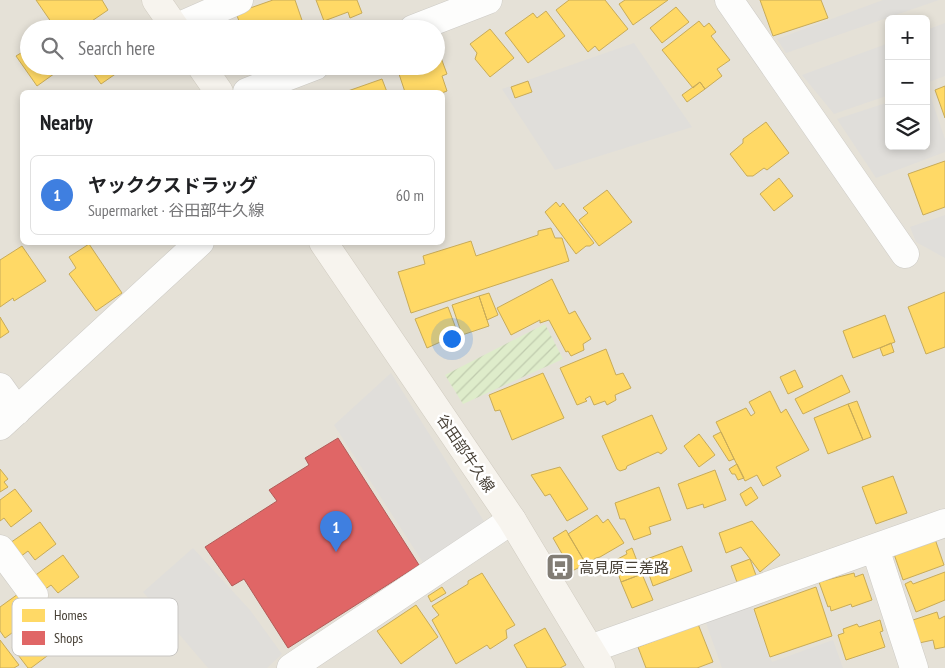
<!DOCTYPE html>
<meta charset="utf-8">
<style>
:root{--surface:#fff;--page:#f2f2f2;--text:#202124;--muted:#757577;--line:#e0e0e0;--accent:#827d75}
body{margin:0;font-family:"PT Sans Narrow","Noto Sans JP",sans-serif;background:var(--page);color:var(--text)}
.controls{position:absolute;right:15px;top:15px;display:grid;overflow:hidden;border-radius:8px;box-shadow:0 2px 8px #0003}
.controls button{width:45px;height:45px;display:grid;place-items:center;padding:0;border:0;border-bottom:1px solid var(--line);background:var(--surface);color:var(--text);font:25px sans-serif}
.you{position:absolute;left:451px;top:338px;width:18px;height:18px;margin:-12px;border:4px solid #fff;border-radius:50%;background:#1a73e8;box-shadow:0 0 0 8px #1a73e833}
.badge{display:grid;place-items:center;width:32px;height:32px;border-radius:50%;background:var(--accent);color:#fff;font-size:16px;font-weight:700}
.pin{position:absolute;translate:-50% -41px;filter:drop-shadow(0 1px 2px #0008)}
.pin::after{content:'';position:absolute;top:26px;width:18px;height:15px;background:inherit;clip-path:polygon(0 0,100% 0,50% 100%)}
.list{margin:0;padding:0;list-style:none}
h2{display:flex;justify-content:space-between;align-items:center;height:65px;margin:0;padding:0 20px;font-size:21px}
h2 small{font-size:16px;font-weight:400;color:var(--muted)}
.list li{display:grid;grid-template-columns:32px 1fr auto;gap:15px;align-items:center;box-sizing:border-box;height:80px;margin:0 10px 10px;padding:0 10px;border:1px solid var(--line);border-radius:8px}
.list b{display:block;font-size:19px;white-space:nowrap}
.list p{margin:0;font-size:16px;white-space:nowrap;color:var(--muted)}
.list em{font-size:16px;font-style:normal;color:var(--muted)}
.icon{flex:none;width:28px;height:28px;fill:none;stroke:currentColor;stroke-width:2;stroke-linecap:round;stroke-linejoin:round}
.map{position:relative;flex:none;width:945px;height:668px;overflow:hidden}
.search{position:absolute;background:var(--surface);box-shadow:0 2px 8px #0003;left:20px;top:20px;width:425px;height:55px;display:flex;align-items:center;gap:12px;box-sizing:border-box;padding:0 18px;border-radius:28px;color:var(--muted);font-size:19px}
.panel{position:absolute;background:var(--surface);box-shadow:0 2px 8px #0003;left:20px;top:90px;width:425px;height:155px;border-radius:8px}
.map>svg:first-child{display:block}
.residential{fill:#e5e1d7;fill-rule:evenodd}
.garden{fill:url(#garden-furrows)}
.parking{fill:#e0deda}
.homes{fill:#ffd966;stroke:#c8ab58}
.shops{fill:#e06666;stroke:#b25b58}
.lines{fill:none;stroke-linecap:round;stroke-linejoin:round}
.minor-casing{stroke:#cdcbc6;stroke-width:29}
.secondary-casing{stroke:#d1ccc1;stroke-width:29}
.minor{stroke:#fdfdfc;stroke-width:28}
.secondary{stroke:#f7f4ee;stroke-width:28}
.labels{text-anchor:middle;dominant-baseline:central;stroke-width:5;stroke-linejoin:round;paint-order:stroke}
.street-label{font-size:15px;fill:#474036;stroke:#fff}
.poi-label{font-size:15px;fill:#474036;stroke:#fff;text-anchor:start}
.key{fill:#fff;stroke:#c8c6c3;stroke-width:1}
.key-label{font-size:14px;fill:#474036}
</style>
<div class="map">
<svg width="945" height="668" viewBox="0 0 945 668">
<defs>
<pattern id="garden-furrows" width="10" height="10" patternUnits="userSpaceOnUse" patternTransform="scale(1.25)"><rect width="10" height="10" fill="#deecca"/><path d="M-1 1l2-2M0 10L10 0M9 11l2-2" fill="none" stroke="#c0cbae"/></pattern>
</defs>
<rect width="100%" height="100%" fill="#f1efea"/>
<path class="residential" d="M0 0H945V668H0ZM889 19H926V146H889ZM29 29H436V66H29ZM22 92H442V242H22Z"/>
<path class="garden" d="M545 324 563 359 463 404 445 375Z"/>
<path class="parking" d="M883 0H939L786 53 777 39Z
M945 23V76L926 83V30Z
M634 43 692 127 555 170 502 89Z
M889 43V95L834 114 802 75Z
M928 89 945 139V152L876 178 837 119 889 102V146H926V90Z
M945 215V258L916 242 910 227Z
M391 373 485 523 424 564 334 425Z
M193 548 250 610 282 654 267 668H208L143 592Z
M751 604 772 662 833 640 843 668H722L705 620Z"/>
<path class="homes" d="M36 0H102L108 10 80 29H56Z
M273 0H295L304 26 295 29H242L236 13Z
M316 0H357L362 13 350 18 348 12 324 21Z
M569 0H605L628 29 599 51 595 46 588 52 556 10Z
M625 0H668L633 25 619 4Z
M760 0H821L828 18 773 36Z
M676 7 689 22 662 43 650 28Z
M546 11 565 36 528 63 505 33 533 13 537 18Z
M122 21 128 29H111Z
M699 21 704 27 709 23 716 32 711 36 730 60 717 69 722 76 705 89 700 82 693 88 662 50Z
M490 29 514 58 490 77 475 59 477 53 470 44Z
M29 48V66H65L37 86 16 56Z
M440 55 447 74 442 76 447 91 442 93 405 92 398 71 410 66H436V57Z
M88 66H127L101 84Z
M382 79 387 92H345Z
M528 81 532 92 515 98 511 87Z
M700 82 705 89 687 102 682 95Z
M945 86V118L935 90Z
M766 122 789 153 767 170 764 168 753 176H747L730 154 743 143V139Z
M945 161V207L923 215 908 174Z
M779 178 793 196 774 211 760 194Z
M607 190 632 222 599 246 579 220 588 213 583 208Z
M556 202 560 207 563 203 594 243 590 246H586L576 254 545 212Z
M551 228 555 238H562L569 261 411 313 398 272 425 264 423 256 471 241 476 256 538 235V231Z
M89 244 122 293 96 311 69 274 76 268 69 257Z
M22 246 46 281 14 301 13 298 0 307V260Z
M552 279 569 314 575 311 591 339 583 344 584 350 571 356 568 351 566 352 549 320 540 323V320L511 335 497 308Z
M945 292V347L926 354 908 307Z
M489 293 498 315 487 320 479 296Z
M479 296 489 326 462 335 452 305Z
M448 307 458 334 427 348 415 319Z
M885 315 895 342 853 358 843 331Z
M0 317 9 332 0 338Z
M891 343 894 352 883 356 880 348Z
M606 349 616 375 623 373 631 388 615 395 616 400 607 405 605 401 594 405 590 396 585 399 587 401 577 405 560 368Z
M795 370 803 387 788 394 780 377Z
M543 373 564 418 512 440 500 410 495 411 489 395Z
M842 375 850 392 803 414 795 399Z
M770 391 781 413 786 409 809 450 776 467 781 476 763 486 757 475 745 481 716 422 746 408 751 416 755 413 749 402Z
M857 401 871 437 863 440 848 404Z
M848 404 863 440 828 454 814 418Z
M652 415 667 449 661 454 658 452 627 466 626 469 620 471 617 469 602 436Z
M721 432 734 459 729 461 713 436Z
M699 434 715 455 699 467 684 446Z
M737 464 744 478 738 480 735 474H732L729 469Z
M560 467 588 509 567 521 550 494 545 496 531 475Z
M0 469 8 479 4 482 8 487 0 492Z
M715 470 726 500 704 508 703 504 687 509 678 484Z
M893 476 907 513 876 524 862 487Z
M659 487 671 520 649 527 651 534 634 540 625 519H620L615 503Z
M751 487 758 498 746 506 740 494Z
M15 489 32 511 11 527 4 518 0 521V500Z
M597 515 603 523 608 519 624 543 600 557 596 558 586 564 568 534Z
M752 521 780 555 760 572 741 547 726 553 719 533Z
M40 522 56 544 35 560 28 551 20 557 10 543Z
M566 530 586 564 572 571 553 538Z
M935 539 944 565 903 580 894 554Z
M682 546 692 571 653 586 644 560Z
M632 548 642 574 621 582 614 561 627 554 626 551Z
M63 555 79 577 58 593 51 585 44 590 33 577Z
M750 559 757 578 738 585 731 566Z
M945 572V600L916 612 905 584 911 581 913 584Z
M482 573 515 625 506 630 507 638 490 649 487 645 456 664 432 620 439 615 432 606 468 584V581Z
M854 573 855 577 863 574 872 600 852 607 851 604 831 611 830 606 828 607 819 582Z
M642 574 653 600 632 608 621 582Z
M442 587 446 593 431 602 428 596Z
M816 587 832 636 770 657 754 609Z
M18 594 28 607 20 613 27 622 5 638 0 631V607Z
M416 605 438 637 401 664 377 631Z
M937 612 939 619 945 616V647L935 649 933 640 919 643 913 620Z
M880 620 883 631 880 632 885 647 846 660 838 635 844 633 843 629 857 624 859 627Z
M698 624 713 662 697 668H646L638 647Z
M545 628 566 665 560 668H527L514 645Z
M34 631 40 640 48 634 59 647 31 668H28L12 647Z
M0 640 19 665 14 668H0Z"/>
<path class="shops" d="M338 438 419 565 288 648 244 579 232 586 205 547 277 501 269 490 309 465 305 458Z"/>
<g class="lines">
<defs>
<path id="minor" d="M729 0 905 254
M175 28 239 0
M413 29 488 0
M247 92 315 66
M0 387 17 411
M0 426 200 242
M875 548 914 668
M0 549 34 595
M590 649 945 523
M291 668 512 520"/>
<path id="secondary" d="M156 0 176 29
M201 66 219 92
M323 242 512 520 601 668"/>
</defs>
<use href="#minor" class="minor-casing"/>
<use href="#secondary" class="secondary-casing"/>
<use href="#minor" class="minor"/>
<use href="#secondary" class="secondary"/>
</g>
<defs>
<symbol id="bus-square" viewBox="-11 -11 22 22"><rect x="-9" y="-9" width="18" height="18" rx="4" fill="#827d75" stroke="#fff"/><path d="M-5-6H5V4H4V6H2V4H-2V6H-4V4H-5ZM-3.5-4V0h7V-4ZM-3.5 1.2v1.5H-2V1.2ZM2 1.2v1.5H3.5V1.2Z" fill="#fff"/></symbol>
</defs>
<g fill-rule="evenodd">
<use href="#bus-square" x="544" y="551" width="32" height="32"/>
</g>
<g class="labels">
<g class="street-label">
<text transform="translate(466 453) rotate(56)">谷田部牛久線</text>
</g>
<g class="poi-label">
<text x="579" y="567">高見原三差路</text>
</g>
</g>
<rect x="12" y="598" width="166" height="58" rx="8" class="key"/>
<rect x="22" y="609" width="23" height="13" fill="#ffd966"/>
<rect x="22" y="631" width="23" height="14" fill="#e06666"/>
<g class="key-label">
<text x="54" y="620">Homes</text>
<text x="54" y="643">Shops</text>
</g>
</svg>
<div class="controls">
<button>+</button>
<button>−</button>
<button><svg class="icon" aria-label="layers" viewBox="0 0 24 24"><path d="M12 4l9 5-9 5-9-5zM3 14l9 5 9-5"/></svg></button>
</div>
<div class="you"></div>
<div class="pin badge" style="left:336px;top:552px;background:#3f7fe0">1</div>
<div class="search"><svg class="icon" aria-label="search" viewBox="0 0 24 24"><circle cx="10" cy="10" r="6"/><path d="M15 15l6 6"/></svg>Search here</div>
<section class="panel">
<h2>Nearby<small></small></h2>
<ul class="list">
<li><span class="badge" style="background:#3f7fe0">1</span><div><b>ヤッククスドラッグ</b><p>Supermarket · 谷田部牛久線</p></div><em>60 m</em></li>
</ul>
</section>
</div>
